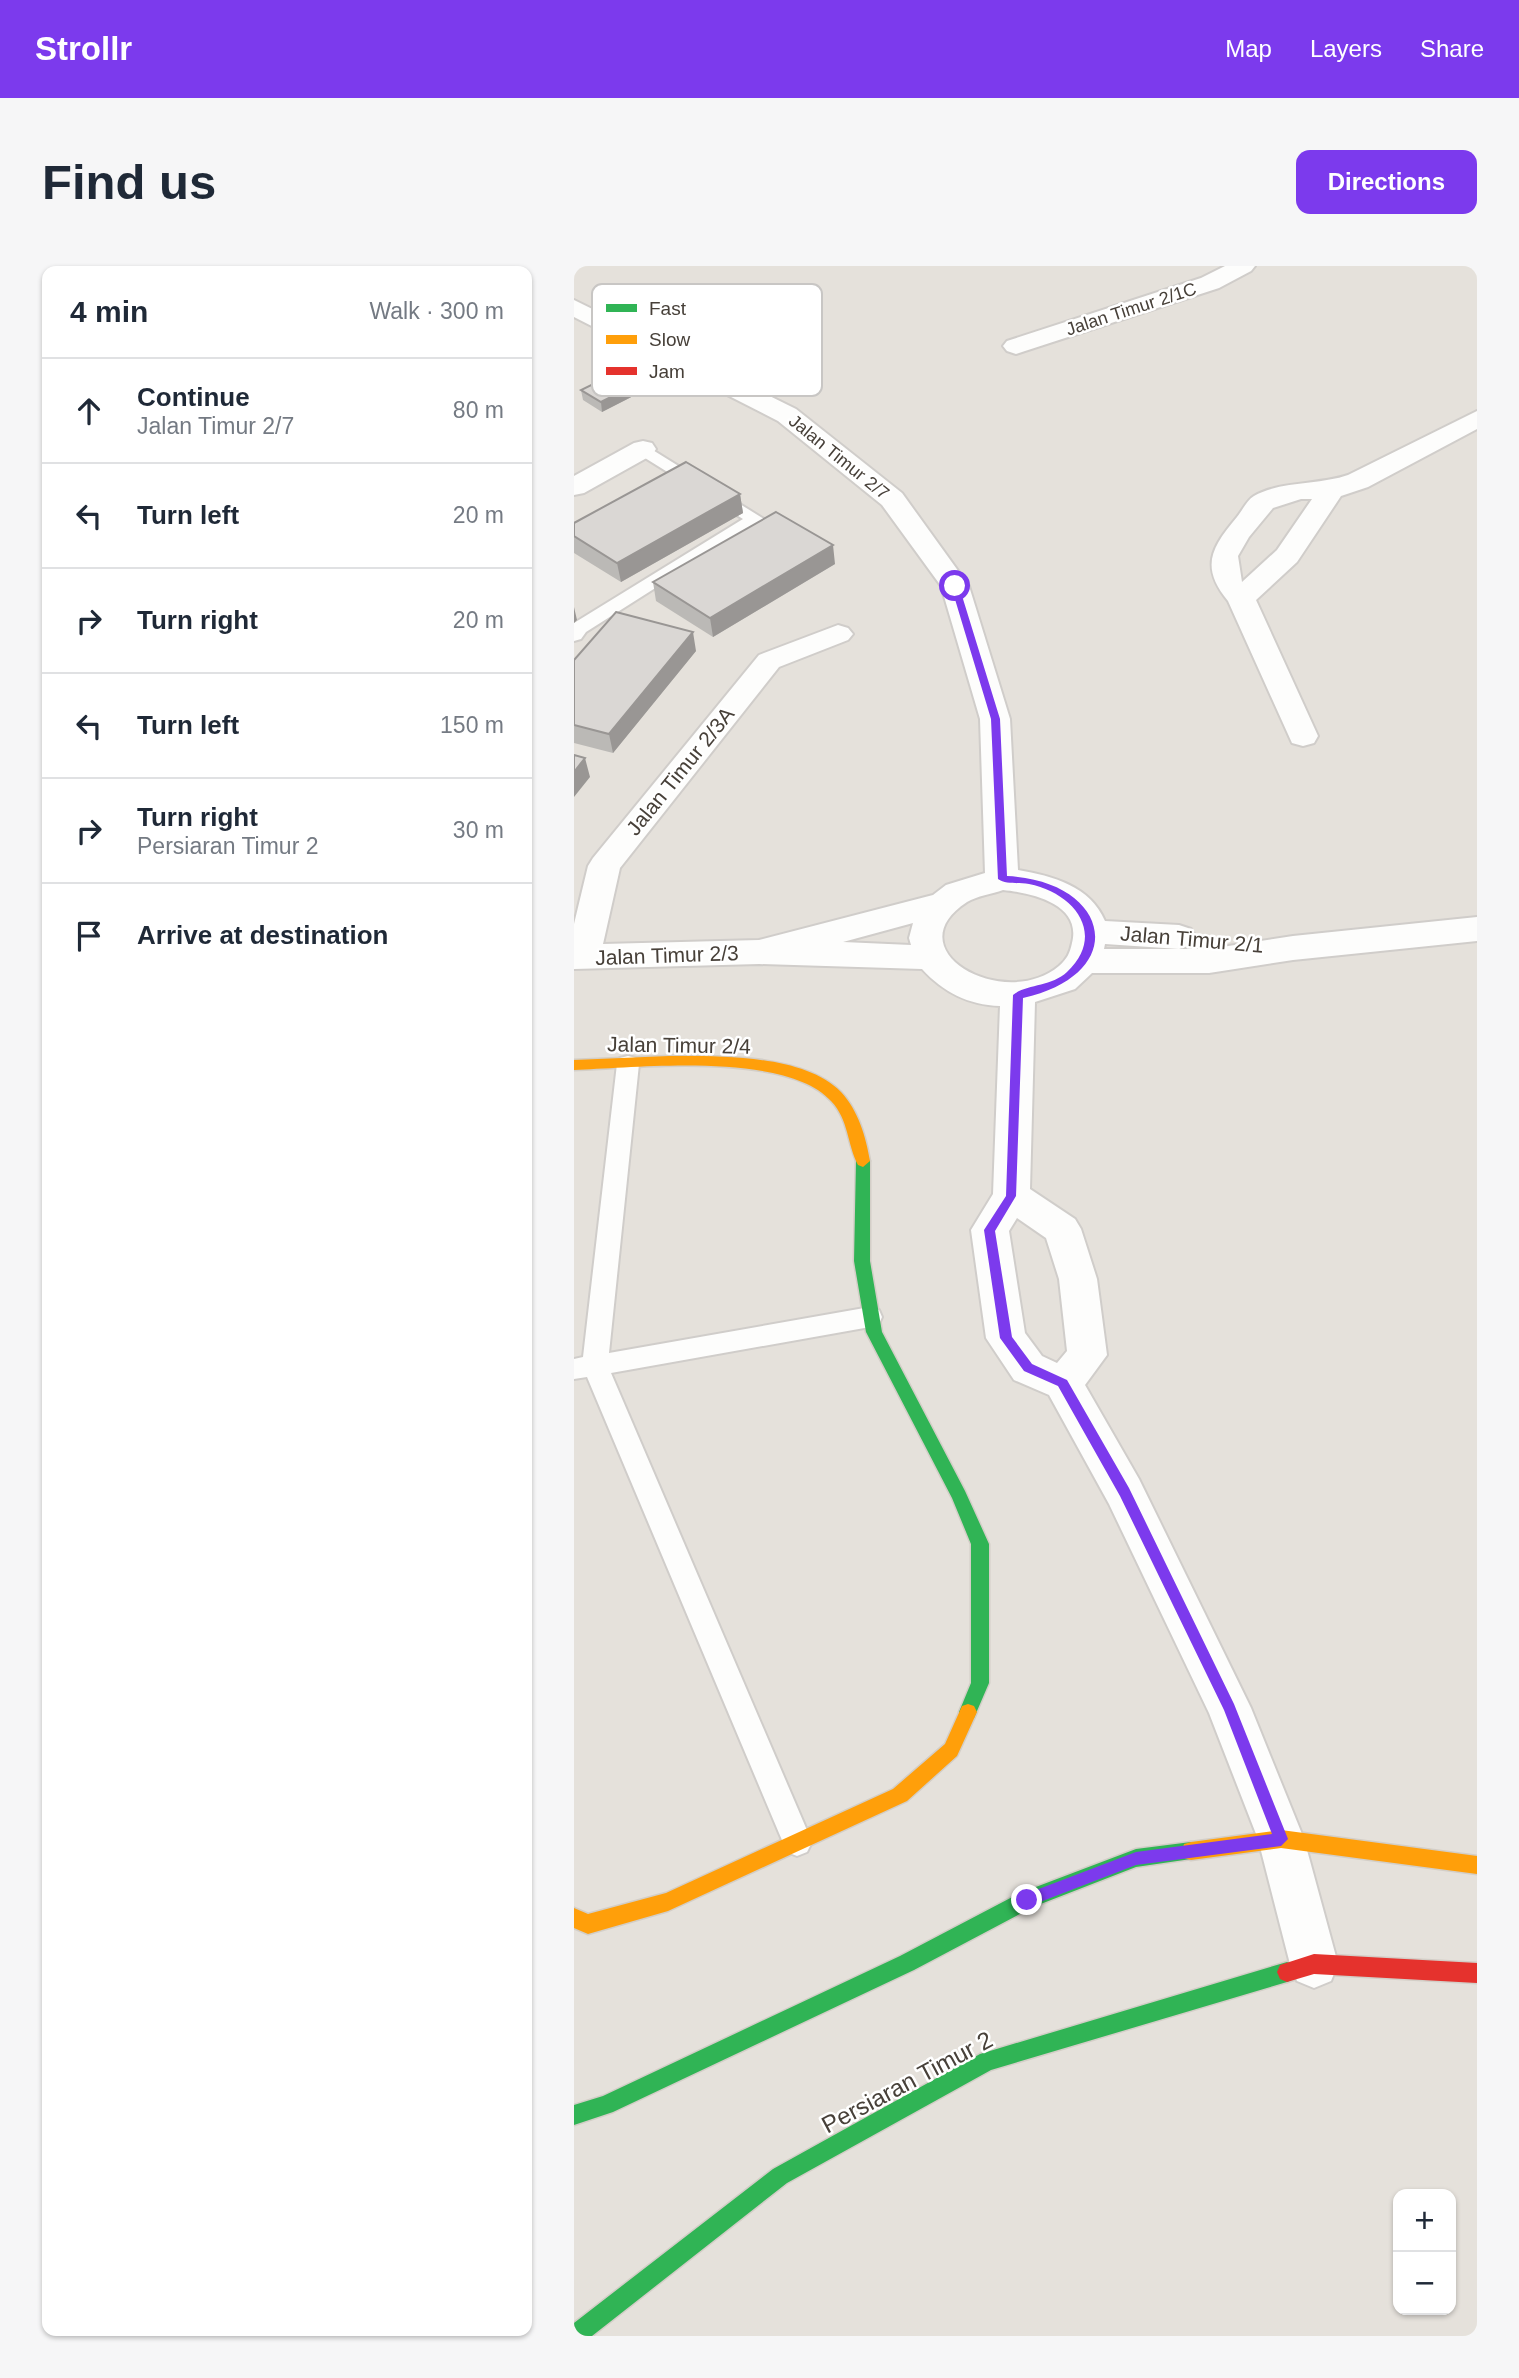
<!DOCTYPE html>
<meta charset="utf-8">
<style>
:root{--surface:#fff;--page:#f6f6f7;--text:#1f2937;--muted:#747a83;--line:#e0e1e3;--accent:#7c3aed}
body{margin:0;font-family:Arial,sans-serif;background:var(--page);color:var(--text)}
.controls{position:absolute;right:21px;bottom:21px;display:grid;overflow:hidden;border-radius:14px;box-shadow:0 2px 5px #0004}
.controls button{width:63px;height:63px;display:grid;place-items:center;padding:0;border:0;border-bottom:2px solid var(--line);background:var(--surface);color:var(--text);font:35px sans-serif}
.stop{position:absolute;width:21px;height:21px;margin:-16px;border:5px solid #7c3aed;border-radius:50%;background:#fff}
.stop.end{background:#7c3aed;border-color:#fff;box-shadow:0 2px 7px #0008}
.list{margin:0;padding:0;list-style:none}
h2{display:flex;justify-content:space-between;align-items:center;height:91px;margin:0;padding:0 28px;font-size:30px}
h2 small{font-size:23px;font-weight:400;color:var(--muted)}
.list li{display:grid;grid-template-columns:46px 1fr auto;gap:21px;align-items:center;box-sizing:border-box;height:105px;padding:0 28px;border-top:2px solid var(--line)}
.list b{display:block;font-size:26px;white-space:nowrap}
.list p{margin:0;font-size:23px;white-space:nowrap;color:var(--muted)}
.list em{font-size:23px;font-style:normal;color:var(--muted)}
.icon{flex:none;width:38px;height:38px;fill:none;stroke:currentColor;stroke-width:2;stroke-linecap:round;stroke-linejoin:round}
.map{position:relative;flex:none;width:903px;height:2070px;overflow:hidden;border-radius:14px}
header{display:flex;align-items:center;gap:42px;box-sizing:border-box;height:98px;padding:0 35px;background:var(--accent);color:#fff}
header strong{font-size:33px}
nav{display:flex;gap:38px;margin-inline-start:auto;font-size:24px}
.intro{display:flex;align-items:center;justify-content:space-between;box-sizing:border-box;height:168px;padding:0 42px}
h1{margin:0;font-size:49px}
.button{padding:18px 32px;border-radius:14px;background:var(--accent);color:#fff;font-size:24px;font-weight:700}
main{display:flex;gap:42px;padding:0 42px}
aside{flex:1;background:var(--surface);border-radius:14px;box-shadow:0 2px 5px #0004}
.map>svg:first-child{display:block}
.residential{fill:#e5e1db;fill-rule:evenodd}
.lines{fill:none;stroke-linecap:round;stroke-linejoin:round}
.lane-casing{stroke:#d0cdca;stroke-width:4}
.street-casing{stroke:#d0cdca;stroke-width:4}
.fast-casing{stroke:#d3cec7;stroke-width:3}
.slow-casing{stroke:#d3cec7;stroke-width:3}
.jam-casing{stroke:#d3cec7;stroke-width:3}
.lane{fill:#fdfdfc;fill-rule:evenodd}
.street{fill:#fdfdfc;fill-rule:evenodd}
.fast{fill:#30b455;fill-rule:evenodd}
.slow{fill:#ff9f0a;fill-rule:evenodd}
.jam{fill:#e5322d;fill-rule:evenodd}
.wall{fill:#bbb9b6}
.shaded-wall{fill:#999694}
.building{fill:#dad7d4;stroke:#999694;stroke-width:2}
.route{fill:#7c3aed}
.labels{text-anchor:middle;dominant-baseline:central;stroke-width:5;stroke-linejoin:round;paint-order:stroke}
.far-street-label{font-size:18px;fill:#474039;stroke:#fff}
.street-label{font-size:21px;fill:#474039;stroke:#fff}
.near-street-label{font-size:24px;fill:#474039;stroke:#fff}
.key{fill:#fff;stroke:#c8c6c4;stroke-width:2}
.key-label{font-size:19px;fill:#474039}
</style>
<header>
<strong>Strollr</strong>
<nav><a>Map</a><a>Layers</a><a>Share</a></nav>
</header>
<div class="intro"><h1>Find us</h1><a class="button">Directions</a></div>
<main>
<aside>
<h2>4 min<small>Walk · 300 m</small></h2>
<ul class="list">
<li><svg class="icon" aria-label="ahead" viewBox="0 0 24 24"><path d="M12 20V5M6 11l6-6 6 6"/></svg><div><b>Continue</b><p>Jalan Timur 2/7</p></div><em>80 m</em></li>
<li><svg class="icon" aria-label="left" viewBox="0 0 24 24"><path d="M17 20v-9H6M10 6l-5 5 5 5"/></svg><div><b>Turn left</b></div><em>20 m</em></li>
<li><svg class="icon" aria-label="right" viewBox="0 0 24 24"><path d="M7 20v-9h11M14 6l5 5-5 5"/></svg><div><b>Turn right</b></div><em>20 m</em></li>
<li><svg class="icon" aria-label="left" viewBox="0 0 24 24"><path d="M17 20v-9H6M10 6l-5 5 5 5"/></svg><div><b>Turn left</b></div><em>150 m</em></li>
<li><svg class="icon" aria-label="right" viewBox="0 0 24 24"><path d="M7 20v-9h11M14 6l5 5-5 5"/></svg><div><b>Turn right</b><p>Persiaran Timur 2</p></div><em>30 m</em></li>
<li><svg class="icon" aria-label="arrive" viewBox="0 0 24 24"><path d="M6 21V4h12l-3 4 3 4H6"/></svg><div><b>Arrive at destination</b></div></li>
</ul>
</aside>
<div class="map">
<svg width="903" height="2070" viewBox="0 0 903 2070">
<rect width="100%" height="100%" fill="#f2f0ed"/>
<path class="residential" d="M0 0H903V2070H0ZM824 1928H877V2044H824Z"/>
<g class="lines">
<defs>
<path id="lane" d="M69 178 190 253 12 366 7 373 0 375V357L169 253 63 187 61 183Z
M54 790 62 792 65 798 35 1087 296 1041 305 1044 308 1051 305 1058 296 1061 37 1107 238 1576 233 1586 223 1590 213 1586 13 1111 0 1113V1093L9 1091 43 798 46 792Z"/>
<path id="street" d="M651 0H681L677 5 645 22 451 85 442 88 433 85 429 80 433 75 627 12Z
M0 34 222 143 328 227 395 320 436 453 444 604C479 610 516 620 531 655L605 659 617 663 622 671 617 679 605 683 531 678 530 683H635L719 670 903 651V675L719 694 635 707H518L501 723 461 736 456 923 501 953 507 963 523 1013 533 1089 511 1119 565 1213 677 1442 730 1573 764 1698 757 1715 740 1722 723 1715 716 1698 684 1573 635 1447 535 1238 475 1129 440 1114 412 1072 397 964 419 928 426 740C394 739 369 726 348 703L185 698 0 703V658L14 600 19 592 185 389 264 359 274 362 279 368 274 374 205 401 46 602 29 678 185 674 359 629 372 619 411 607 406 453 367 320 308 239 204 155 0 51ZM429 624C458 627 508 638 498 677 496 687 493 693 485 700 430 746 319 684 393 636 403 630 418 628 429 624ZM339 657 335 672 337 679 269 676ZM443 952 472 972 485 1013 493 1085 483 1097 468 1090 451 1067 435 965Z
M903 145V163L794 221 767 230 723 296 682 334 744 470 740 477 729 480 718 477 654 335C626 301 637 282 663 251 668 245 673 234 680 230 705 215 746 219 774 209ZM727 233H738L703 284 668 316 664 290 675 271 699 242Z
M69 175 78 177 82 183 78 189 10 227 0 229V210L60 177Z"/>
<path id="fast" d="M289 889 296 895V995L308 1066 391 1225 415 1278V1417L400 1452 394 1454 388 1452 385 1446 397 1417V1278L378 1232 292 1066 280 995 282 895Z
M617 1576 624 1578 626 1585 624 1592 562 1601 459 1641 340 1704 39 1846 0 1859V1839L29 1830 326 1690 446 1627 562 1583Z
M713 1696 720 1699 723 1706 720 1713 713 1716 417 1804 213 1917 18 2070H0V2057L199 1903 406 1788Z"/>
<path id="slow" d="M95 790C144 790 230 788 267 826 284 844 292 871 296 895L289 901 284 899C273 878 275 854 257 835 212 785 63 802 0 804V794Z
M394 1438 400 1440 403 1446 383 1490 333 1535 94 1645 14 1668 0 1662V1642L14 1648 92 1627 319 1523 371 1478 388 1440Z
M707 1564 903 1590V1608L707 1582 617 1594 610 1592 608 1585 610 1578 617 1576Z"/>
<path id="jam" d="M740 1688 903 1697V1717L740 1708 713 1716 706 1713 703 1706 706 1699Z"/>
</defs>
<use href="#lane" class="lane-casing"/>
<use href="#street" class="street-casing"/>
<use href="#fast" class="fast-casing"/>
<use href="#slow" class="slow-casing"/>
<use href="#jam" class="jam-casing"/>
<use href="#lane" class="lane"/>
<use href="#street" class="street"/>
<use href="#fast" class="fast"/>
<use href="#slow" class="slow"/>
<use href="#jam" class="jam"/>
</g>
<path class="wall" d="M71 114 73 123 28 146 9 134 7 124Z
M166 228 169 247 47 316 0 287V257Z
M261 298 139 371 82 335 79 316Z
M122 385 39 487 0 477V394Z"/>
<path class="shaded-wall" d="M71 114 73 123 28 146 27 136Z
M166 228 169 247 47 316 43 297Z
M259 279 261 298 139 371 136 352Z
M0 341 3 354 0 357Z
M119 366 122 385 39 487 35 468Z
M11 492 16 511 0 531V506Z"/>
<path class="building" d="M52 102 71 114 27 136 7 124Z
M112 196 166 228 43 297 0 270V257Z
M202 246 259 279 136 352 79 316Z
M42 346 119 366 35 468 0 459V394Z
M0 489 11 492 0 506Z"/>
<path class="route" d="M381 318 385 320 426 453 433 610C536 615 558 707 449 732L442 930 421 965 438 1071 458 1098 493 1114 555 1222 660 1438 714 1573 707 1580 562 1599 453 1641 446 1634 449 1629 562 1586 698 1568 650 1444 546 1230 484 1120 450 1105 426 1072 410 964 432 930 439 729C452 718 477 721 493 706 533 668 500 627 455 618 444 616 432 619 424 613L417 453 377 320Z"/>
<g class="labels">
<g class="far-street-label">
<text transform="translate(557 43) rotate(-18)">Jalan Timur 2/1C</text>
<text transform="translate(265 191) rotate(39)">Jalan Timur 2/7</text>
</g>
<g class="street-label">
<text transform="translate(106 505) rotate(-51)">Jalan Timur 2/3A</text>
<text transform="translate(618 673) rotate(5)">Jalan Timur 2/1</text>
<text transform="translate(93 689) rotate(-2)">Jalan Timur 2/3</text>
<text transform="translate(105 779) rotate(1)">Jalan Timur 2/4</text>
</g>
<g class="near-street-label">
<text transform="translate(333 1816) rotate(-28)">Persiaran Timur 2</text>
</g>
</g>
<rect x="18" y="18" width="230" height="112" rx="10" class="key"/>
<rect x="32" y="38" width="31" height="8" fill="#30b455"/>
<rect x="32" y="69" width="31" height="9" fill="#ff9f0a"/>
<rect x="32" y="101" width="31" height="8" fill="#e5322d"/>
<g class="key-label">
<text x="75" y="49">Fast</text>
<text x="75" y="80">Slow</text>
<text x="75" y="112">Jam</text>
</g>
</svg>
<div class="controls">
<button>+</button>
<button>−</button>
</div>
<div class="stop" style="left:381px;top:320px"></div>
<div class="stop end" style="left:453px;top:1634px"></div>
</div>
</main>
